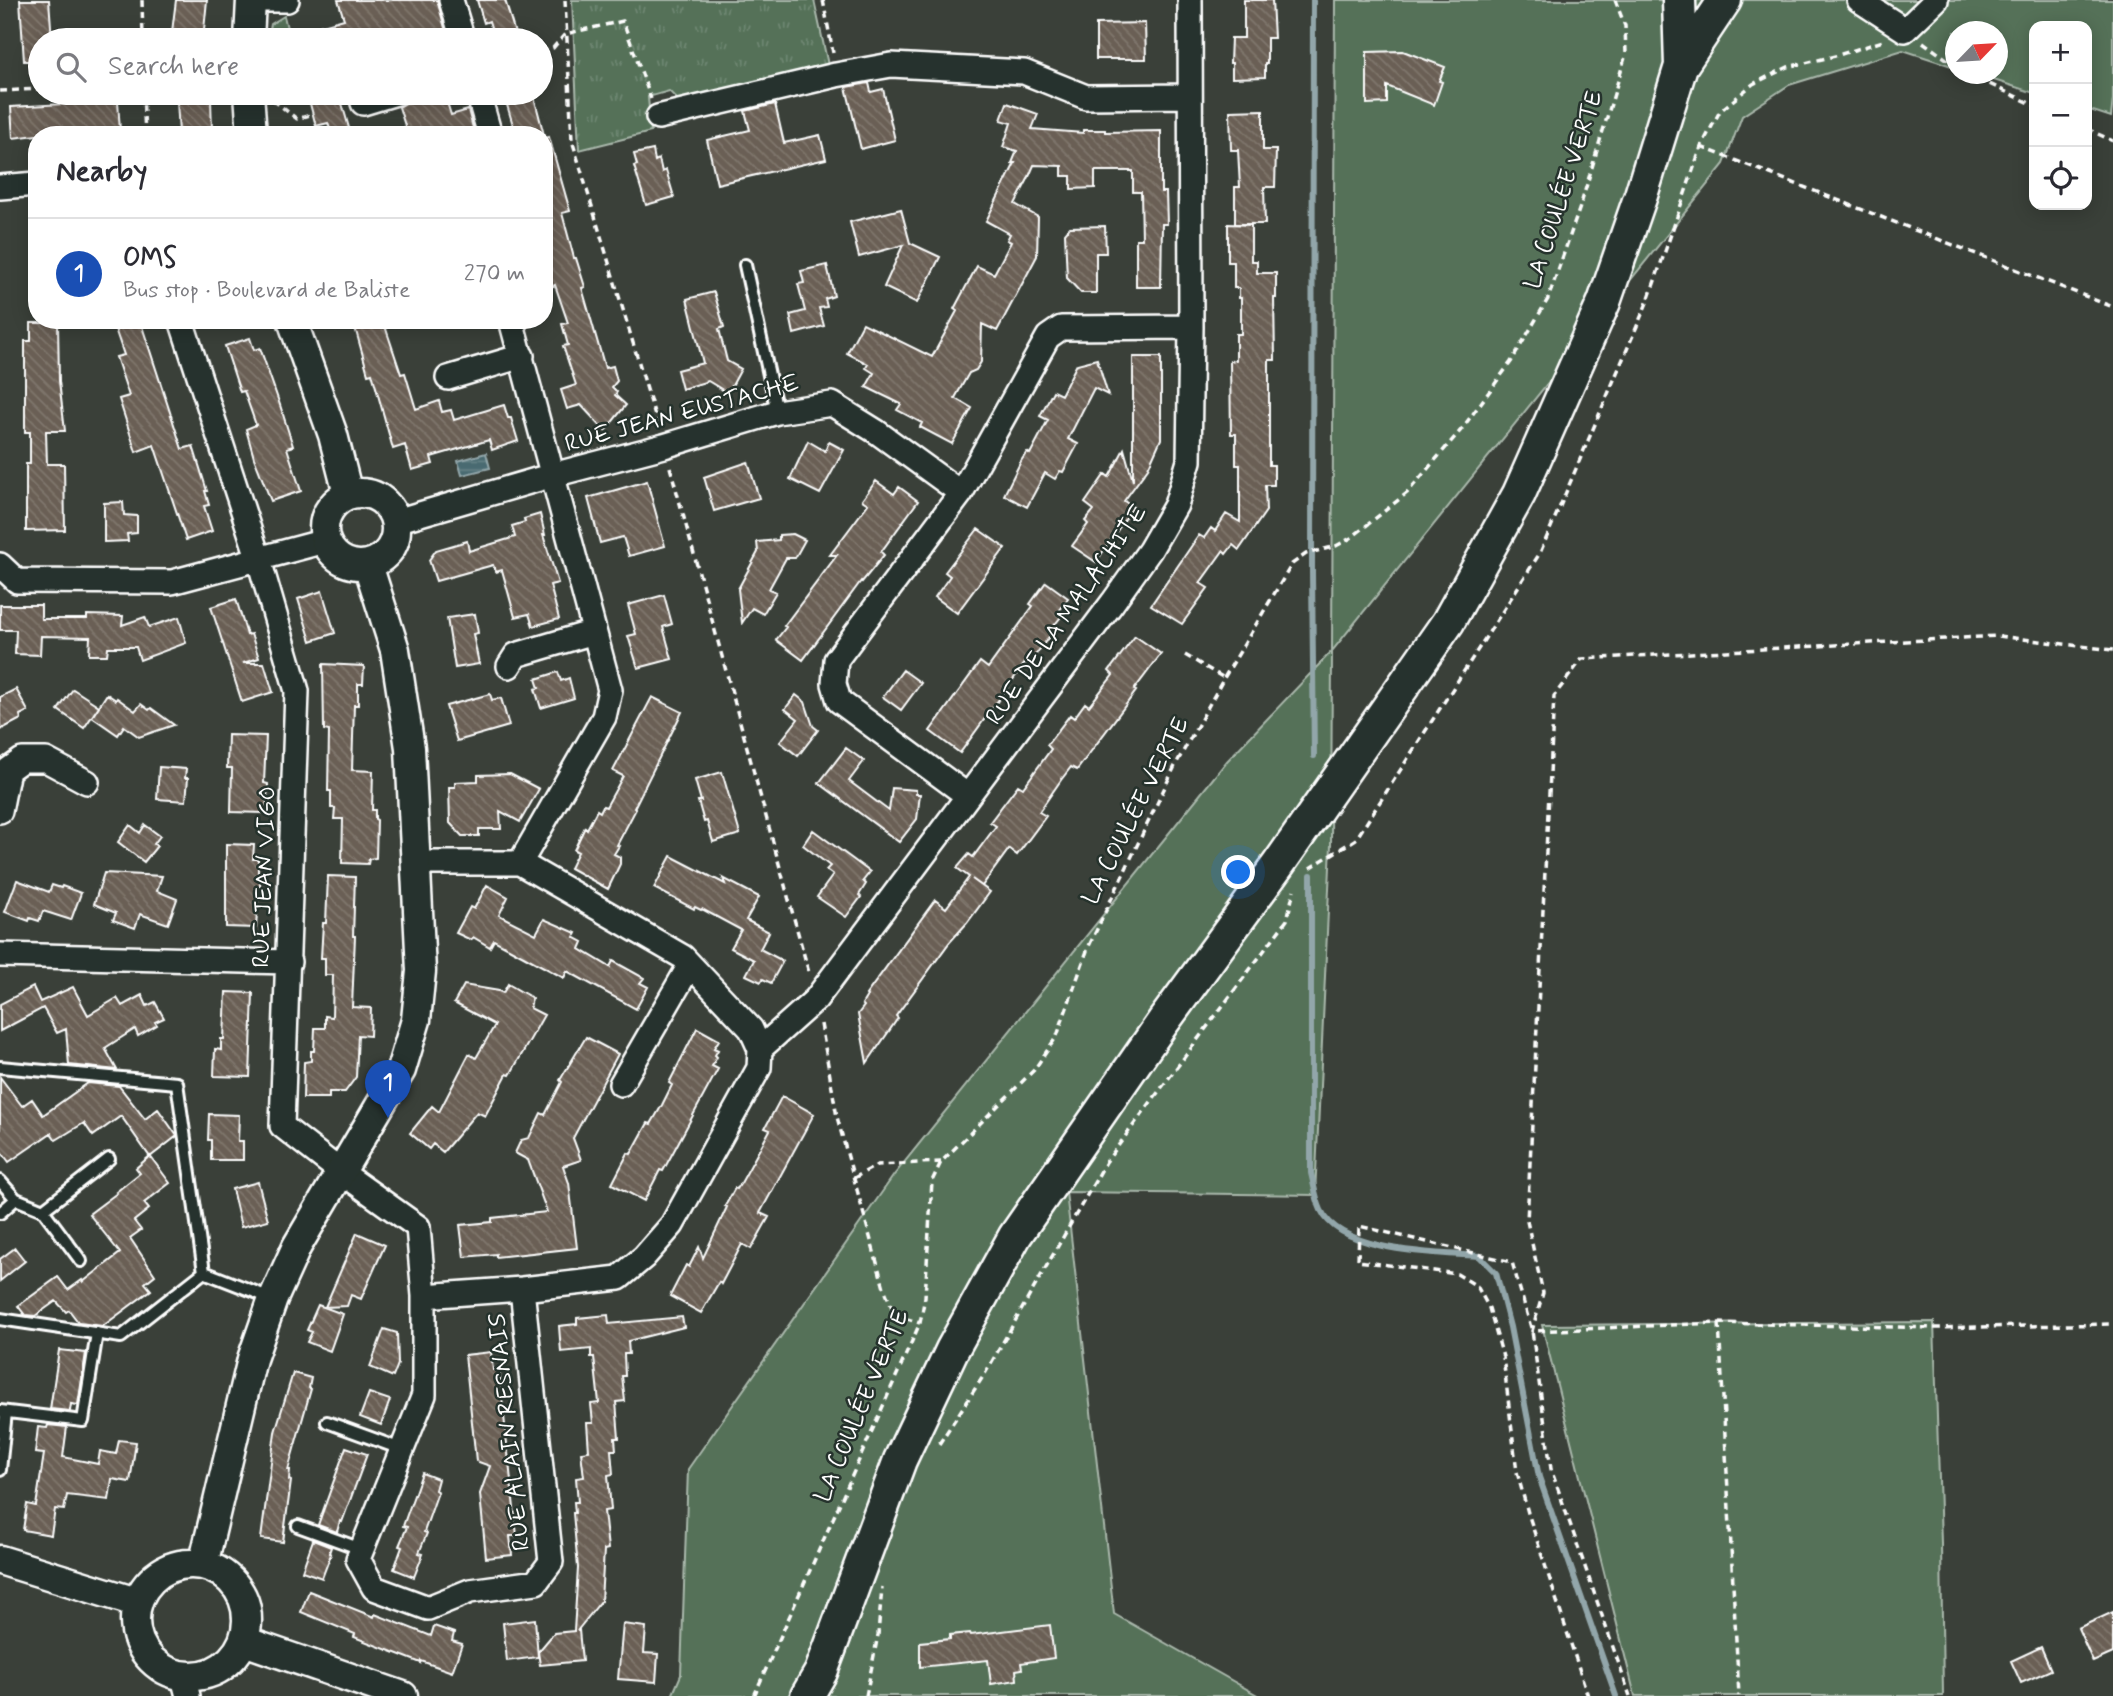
<!DOCTYPE html>
<meta charset="utf-8">
<style>
:root{--surface:#fff;--page:#f7f7f7;--text:#2b2b33;--muted:#7c7c81;--line:#e1e1e2;--accent:#8a5d65}
body{margin:0;font-family:Mynerve,sans-serif;background:var(--page);color:var(--text)}
.controls{position:absolute;right:21px;top:21px;display:grid;overflow:hidden;border-radius:14px;box-shadow:0 4px 18px #0003}
.controls button{width:63px;height:63px;display:grid;place-items:center;padding:0;border:0;border-bottom:2px solid var(--line);background:var(--surface);color:var(--text);font:35px sans-serif}
.compass{position:absolute;left:1945px;top:21px;width:63px;height:63px;border-radius:50%;background:var(--surface);box-shadow:0 4px 18px #0003;rotate:65deg}
.you{position:absolute;left:1239px;top:873px;width:24px;height:24px;margin:-18px;border:5px solid #fff;border-radius:50%;background:#1a73e8;box-shadow:0 0 0 10px #1a73e833}
.badge{display:grid;place-items:center;width:46px;height:46px;border-radius:50%;background:var(--accent);color:#fff;font-size:23px;font-weight:700}
.pin{position:absolute;translate:-50% -58px;filter:drop-shadow(0 2px 4px #0008)}
.pin::after{content:'';position:absolute;top:37px;width:24px;height:21px;background:inherit;clip-path:polygon(0 0,100% 0,50% 100%)}
.list{margin:0;padding:0;list-style:none}
h2{display:flex;justify-content:space-between;align-items:center;height:91px;margin:0;padding:0 28px;font-size:30px}
h2 small{font-size:23px;font-weight:400;color:var(--muted)}
.list li{display:grid;grid-template-columns:46px 1fr auto;gap:21px;align-items:center;box-sizing:border-box;height:112px;padding:0 28px;border-top:2px solid var(--line)}
.list b{display:block;font-size:26px;white-space:nowrap}
.list p{margin:0;font-size:23px;white-space:nowrap;color:var(--muted)}
.list em{font-size:23px;font-style:normal;color:var(--muted)}
.icon{flex:none;width:38px;height:38px;fill:none;stroke:currentColor;stroke-width:2;stroke-linecap:round;stroke-linejoin:round}
.map{position:relative;flex:none;width:2113px;height:1696px;overflow:hidden}
.search{position:absolute;background:var(--surface);box-shadow:0 4px 18px #0003;left:28px;top:28px;width:525px;height:77px;display:flex;align-items:center;gap:18px;box-sizing:border-box;padding:0 24px;border-radius:38px;color:var(--muted);font-size:26px}
.panel{position:absolute;background:var(--surface);box-shadow:0 4px 18px #0003;left:28px;top:126px;width:525px;height:203px;border-radius:28px}
.map>svg:first-child{display:block}
.grass{fill:#547158;stroke:#aab8ac;stroke-width:2}
.park{fill:url(#park-tufts);stroke:#aab8ac;stroke-width:2}
.water{fill:url(#water-rules);stroke:#92a6aa;stroke-width:2}
.lines{fill:none;stroke-linecap:round;stroke-linejoin:round}
.stream{stroke:#92a6aa;stroke-width:6}
.building{fill:url(#building-back-hatch);stroke:#fff;stroke-width:2}
.service-casing{stroke:#fff;stroke-width:16}
.minor-casing{stroke:#fff;stroke-width:28}
.tertiary-casing{stroke:#fff;stroke-width:33}
.secondary-casing{stroke:#fff;stroke-width:37}
.path{stroke:#fff;stroke-width:3.5;stroke-dasharray:7 5;stroke-linecap:butt}
.service{stroke:#26332d;stroke-width:10}
.minor{stroke:#26332d;stroke-width:23}
.tertiary{stroke:#26332d;stroke-width:28}
.secondary{stroke:#26332d;stroke-width:32}
.labels{text-anchor:middle;dominant-baseline:central;stroke-width:5;stroke-linejoin:round;paint-order:stroke}
.street-label{font-size:24px;fill:#fff;stroke:#26332d}
</style>
<div class="map">
<svg width="2113" height="1696" viewBox="0 0 2113 1696">
<defs>
<pattern id="park-tufts" width="24" height="20" patternUnits="userSpaceOnUse" patternTransform="scale(1.75)"><rect width="24" height="20" fill="#547158"/><path d="M3 7l-1-3M5 7V3M7 7l1-3M15 17l-1-3M17 17v-4M19 17l1-3" fill="none" stroke="#6e8671"/></pattern>
<pattern id="water-rules" width="6" height="5" patternUnits="userSpaceOnUse" patternTransform="scale(1.75)"><rect width="6" height="5" fill="#4a6b71"/><path d="M0 2.5h6" fill="none" stroke="#658186"/></pattern>
<pattern id="building-back-hatch" width="6" height="6" patternUnits="userSpaceOnUse" patternTransform="scale(1.75)"><rect width="6" height="6" fill="#6a5f54"/><path d="M-1 5l2 2M0 0l6 6M5-1l2 2" fill="none" stroke="#80776e"/></pattern>
</defs>
<rect width="100%" height="100%" fill="#3a4039"/>
<filter id="ink" filterUnits="userSpaceOnUse"><feTurbulence type="fractalNoise" baseFrequency=".0143" numOctaves="2"/><feDisplacementMap in="SourceGraphic" scale="14" xChannelSelector="R" yChannelSelector="G"/><feConvolveMatrix kernelMatrix="1 2 1 2 8 2 1 2 1" color-interpolation-filters="sRGB"/></filter>
<g filter="url(#ink)">
<path class="grass" d="M1335 0H2113V99L2111 117 2087 109V26H2034V93L1975 74H1997V32H1955V67L1903 50 1789 85 1742 116 1724 164 1332 651 1331 845 1315 1195 1066 1192 1114 1614 1259 1696H672L681 1675 688 1469 894 1175 1227 761 1332 651Z
M284 16 289 36 283 38V40H268L271 24Z
M1934 1322 1941 1543 1943 1696H1635L1542 1325Z"/>
<path class="park" d="M572 0H814L828 65 682 104 669 91 648 97 651 132 579 150Z"/>
<path class="water" d="M486 453 490 468 462 475 458 461Z"/>
<g class="lines">
<path class="stream" d="M1313 0 1312 573 1314 756
M1311 875V1173C1314 1185 1316 1199 1321 1210 1341 1253 1438 1253 1479 1256L1496 1273 1510 1327 1539 1477 1616 1696"/>
</g>
<path class="building" d="M20 0H49L52 40H40V61H24Z
M176 0H207L203 40H171Z
M338 0H437L447 35 430 40H287V35L344 19Z
M477 0H505L517 40H495L489 21 484 23Z
M1244 0H1272L1274 38H1267V64H1265V77L1232 78V63H1230L1231 38H1244Z
M1145 23 1146 59H1096V24Z
M1403 51 1445 67 1439 81 1442 82 1434 105 1387 86V103L1367 104V52Z
M869 83 871 92 883 89 895 140 861 149 846 87Z
M318 93H339L351 135H332L328 123 316 126 309 100 320 97Z
M440 93H444L451 115 468 110 475 135H408L399 107 406 103Z
M510 93H533L544 135H516L507 105 513 103Z
M211 99 212 131 179 133 177 101Z
M118 101 120 131H109V135H37L13 138 11 107Z
M1007 103 1038 114 1032 129 1083 133V130H1105V132L1161 131V192H1166L1167 224H1162L1161 287H1136V239H1142L1141 192H1133V171H1095V188L1071 189V176H1062V166L1034 165 1028 179 1015 204 1038 217 1037 256 997 331 982 324 981 362 976 370 969 373 955 398 972 408 952 444 920 427 922 423 897 410 901 404 866 387 874 373 866 368 868 364 847 353 863 323 932 357 957 311 954 309 977 266 994 274 1011 242 1007 240 1010 234 986 221 1015 163H1012L1017 151 1003 147 1011 123 1001 120Z
M775 104 784 143 820 135 826 159 717 184 707 140 750 130 745 111Z
M1263 110V150H1276L1275 187H1264L1265 224H1235V187H1240L1238 150H1231L1230 111Z
M549 137 570 211 562 213 574 258H576L585 287 582 288 605 368 613 366 617 381 612 387 617 392 615 395 626 405 605 431 581 405 567 409 561 390 576 385 563 346 568 345 562 324 568 323 555 285 549 288 544 272V138Z
M653 150 655 161 659 159 662 172 666 170 674 197 646 205 634 166 637 165 634 154Z
M901 209 910 243 940 257 917 303 884 287 903 245 859 257 850 222Z
M1228 224 1251 225V261H1257V273H1276V298H1274L1275 360H1269V465H1274V485H1265L1266 511 1239 550 1233 545 1226 554 1223 551 1200 583 1208 588 1182 624 1151 605 1199 535 1204 538 1211 528 1215 531 1226 514 1240 522V465H1236V434H1231L1230 361 1236 360V334H1241V298H1239V288H1234V262H1228Z
M1105 226 1106 253H1096V293H1081L1067 278 1065 233 1070 227Z
M827 265 834 296 825 299 827 307 819 308 824 326 794 334 790 315 805 311 798 284 804 283 801 271Z
M714 292 724 327 719 329 727 361 741 369 728 393 708 381 682 389 677 370 703 363 687 299Z
M112 320H140L182 449 193 446 207 491H205L209 505 204 506 212 531 186 540 154 445 136 452 119 399 129 396 116 357 124 355Z
M353 320H383L401 374 405 373 416 409 439 401 442 412 451 410 454 420 504 405 508 418H511L518 441 492 450 489 440 431 457 433 464 412 470 405 445 393 449 372 373 368 374Z
M31 323H58L59 381 65 431H46L47 464H64L65 530 26 531V464H30V432H25V341H31Z
M250 338 254 350 260 348 280 405 293 446 287 448 301 491 271 501 254 458 246 429 256 425 244 391 240 392 225 346Z
M1133 357H1161V439L1148 468 1124 501 1133 507 1096 562 1072 546 1088 524 1085 521 1094 510 1085 503 1105 474 1109 477 1124 449 1133 481Z
M1097 359 1108 395 1094 388 1068 439 1078 444 1063 472 1060 471 1055 479 1045 473 1027 507 1004 495 1021 461 1027 452 1030 454 1048 420 1040 416 1053 391 1061 395 1077 364Z
M808 441 825 451 829 442 844 450 820 494 790 479Z
M748 462 759 498 714 511 704 477Z
M647 481 665 546 629 556 623 537 600 543 588 498Z
M876 481 894 494 899 487 918 501 881 552 884 555 862 582 861 581 803 660 776 640 786 627 784 626 837 555H830L868 504 862 500Z
M123 502 124 515 137 516V533L127 534 128 541 104 542V503Z
M540 514 545 535H543L558 583 550 585 559 619 533 626 529 614 515 617 502 570 496 572 493 565 436 581 429 560 436 550 467 541 469 551 515 537 512 526 525 522 524 519Z
M978 529 1005 548 957 613 935 597 950 576 945 572Z
M793 534 805 540 795 558H786L769 589 776 592 763 614 752 608 742 623 738 589 758 552 757 542 779 540V535Z
M1046 582 1068 598 1060 610 1064 613 1049 632 1051 634 1028 665 1025 663 960 753 930 731 980 662 988 668 1033 606 1030 604Z
M322 591 335 633 311 641 298 599Z
M664 595 672 624 663 627 672 659 638 668 628 636 636 634 628 605Z
M236 599 247 635 251 634 259 658 243 663H264L273 692 242 702 211 607Z
M0 605H41V619H87V615L123 616 122 625 145 617 149 627 179 617 186 643 140 660 136 647H108L107 655H89L90 637 41 636 40 655 15 654 16 630H0Z
M475 614 478 633 473 634 479 664 455 668 447 618Z
M1135 636 1161 654 1134 690 1136 691 1077 770 1071 767 1061 780 1039 812 1046 816 1017 855 1009 849 982 886 972 879 990 892 967 923 949 943 896 1016 898 1018 867 1063 858 1014 864 1006 862 1004 867 996 866 995 935 900 946 908 969 877 957 868 969 854 973 857 996 826 990 822 1018 785 1023 788 1051 749 1047 745 1070 715 1074 718 1085 703 1089 706 1113 675 1109 671Z
M323 664 364 666 363 684H358V705H354L352 770 373 771 372 810H375V819L377 820 376 858 369 859 368 864 342 863 343 819H334L335 808H331V791H328L329 731 324 730Z
M903 670 921 683 901 710 883 697Z
M558 672 561 681 569 678 574 698 541 708 535 689 539 688 536 679Z
M16 689 28 711 20 715 21 719 0 730V697Z
M73 689 99 706 84 728 58 710Z
M107 694 116 700 117 698 135 711 141 704 149 710 151 708 174 725 139 737 124 726 118 735 92 717Z
M490 694 492 700 501 698 509 726 457 741 446 706Z
M796 695 805 702 813 726 818 730 798 756 780 742 798 719 785 709Z
M652 697 682 712 634 808 636 809 617 845 619 846 614 854 620 857V864L608 889 570 868 578 852 574 850 585 827 587 829 597 810 600 812 603 806 606 807 623 776 613 771Z
M228 735 266 736 264 783 268 784 266 813 231 812 232 768H227Z
M846 748 864 761 849 781 889 811 892 788 916 790V794H920L917 819 899 842 819 783Z
M159 767 186 769 185 778H188L186 801 157 799Z
M722 772 740 834 713 842 707 821 704 822 698 801H701L695 780Z
M510 774 539 789 520 822 500 811 501 829H479V836H462L450 823 449 787H455V782L478 781V775Z
M130 825 140 833 145 825 160 836 154 844 157 846 144 862 118 842Z
M813 830 870 872 863 881 866 884 859 895 861 897 846 917 817 897 833 875 826 870 830 866 803 845Z
M226 844 254 845 253 859H258V873H260V896L258 897 256 928 226 927Z
M671 856 725 884 723 878 759 897 746 920 769 932 760 949 783 961 771 983 763 979 761 982 746 975 754 960 731 948 741 930 702 909 701 910 695 907 694 909 654 888Z
M104 873 162 876 157 891 177 899 168 924 140 914 135 928 113 920 116 913 94 904Z
M328 876 355 877 353 936H355L352 1007 371 1008 370 1036 358 1035 356 1077 345 1092H329V1098H303L304 1062 311 1061V1051H314L315 1028H325V1016L332 1017 333 975H325V958H321L323 923H326Z
M17 880 49 892 52 885 61 888 62 886 81 893 71 920 43 911 39 921 30 918 29 921 5 912Z
M487 885 508 897 499 915 536 934 544 919 576 933 574 937 583 942 580 949 610 967 613 961 644 978 640 983 648 987 636 1009 567 971 564 978 494 940 490 947 473 937 471 940 456 933 470 907 474 909Z
M508 984 532 998 530 1008 544 1015 510 1075 507 1074 485 1116 477 1112 443 1152 433 1144 429 1149 410 1133 432 1106 439 1112 469 1054 476 1058 495 1025 454 1003 464 985 499 991 503 993Z
M33 987 40 1002 73 987 88 1015 117 998 122 1006 142 995 147 1006 155 1002 164 1018 155 1022 157 1025 138 1036 135 1029 105 1048 117 1070 69 1065 66 1029 57 1033 43 1008 0 1031V1004Z
M226 992 253 993 250 1077 214 1076 215 1049 221 1050V1039H224Z
M697 1028 719 1040 714 1048 718 1050 715 1055 717 1057 712 1066 718 1069 663 1171 660 1170 644 1201 612 1184 628 1153 631 1154 648 1123 651 1124 662 1105 672 1085 669 1083Z
M586 1037 618 1054 573 1138 581 1160 563 1166 569 1183 577 1248 496 1257V1254L464 1257 460 1225 492 1222V1218L547 1212 528 1160 515 1153 521 1140 529 1138 541 1113 545 1115 562 1082 560 1080Z
M0 1077 22 1106 32 1099 43 1115 88 1083 119 1086 145 1119 158 1109 177 1136 150 1157 121 1116 93 1136 84 1123 56 1140 51 1133 9 1162 0 1150Z
M782 1096 814 1114 760 1213 769 1217 751 1249 742 1244 721 1284 719 1282 701 1313 670 1296 686 1265 689 1267 699 1247 703 1258 727 1207 725 1206 735 1188 737 1189 741 1183 770 1130 765 1128Z
M209 1114 239 1115 238 1141H243V1160H211V1140H208Z
M150 1156 170 1183 144 1203 149 1209 134 1221 141 1230 130 1238 155 1275 145 1283 151 1290 103 1326 79 1323 69 1310 66 1312 56 1301 35 1316 25 1315 18 1306 58 1277 68 1290 82 1280 83 1282 120 1253 89 1214 117 1193 116 1192 140 1173 136 1168Z
M258 1182 268 1220 241 1227 232 1189Z
M357 1233 385 1245 361 1299 351 1295 347 1306 325 1307Z
M15 1248 25 1261 0 1281V1259Z
M318 1305 343 1314 330 1351 307 1342 312 1332 307 1330Z
M608 1315 609 1324 682 1317 684 1327 628 1341 629 1354H624L625 1376H622L625 1401 616 1402 619 1438H615L616 1450H611L613 1474 608 1475 611 1510 604 1511 608 1549 604 1550 601 1601 577 1631 579 1630 582 1661 540 1665 538 1652 554 1633 574 1631 578 1568 573 1513H575L574 1502H578L576 1478 584 1477 581 1452 589 1451 587 1423H593L591 1404 599 1403 594 1357H591V1349L561 1352 559 1326 577 1324V1318Z
M384 1329 397 1333 398 1364 393 1377 370 1367Z
M59 1350 86 1353 78 1405 71 1404 70 1411 50 1409Z
M491 1352 493 1370H499L517 1536H510L512 1555 486 1558 480 1494 490 1466 476 1461 465 1355Z
M293 1373 311 1378 309 1388 311 1389 288 1470H290L289 1480 291 1481 283 1542 261 1539 275 1432Z
M369 1393 390 1400 381 1425 360 1417Z
M48 1425 67 1427 63 1457 98 1464 100 1451 116 1454 119 1440 136 1442 130 1482 112 1479 109 1500 67 1495 64 1510 55 1509 51 1535 23 1530 27 1504 36 1506 44 1454 35 1453 38 1427 47 1428Z
M346 1447 367 1454 342 1522 340 1521 337 1532 318 1525Z
M422 1473 438 1479 435 1490 438 1492 424 1532 427 1533 419 1553 423 1554 414 1577 394 1569 402 1547 399 1546 407 1527 403 1526Z
M313 1540 331 1547 329 1553 331 1554 322 1578 302 1571Z
M309 1591 374 1617 375 1614 431 1636 434 1626 454 1633 452 1641 462 1644 452 1672 421 1661V1663L354 1637 355 1634 301 1612Z
M2113 1612V1653L2093 1662 2078 1628Z
M535 1619 538 1657 507 1661 503 1623Z
M623 1624 646 1627 644 1653 658 1654 656 1682 618 1679Z
M1050 1625 1054 1658 1021 1663 1022 1669 1016 1670 1017 1680 991 1684 988 1660 920 1667V1642L950 1639V1635L970 1633 971 1635Z
M2041 1647 2051 1670 2021 1683 2011 1661Z"/>
<g class="lines">
<defs>
<path id="service" d="M745 265 777 412
M0 1067 177 1083 204 1272 273 1299
M0 1181 16 1199 0 1213
M16 1199 43 1210 109 1159
M43 1210 81 1261
M0 1319 121 1337 204 1272
M0 1411 83 1421 97 1333
M327 1422 401 1449
M0 1470 6 1412
M298 1526 361 1549"/>
<path id="minor" d="M263 0H287
M451 0 463 40
M1859 0 1905 30 1936 0
M478 93 490 135
M363 103 396 93
M658 117 836 75 891 65 1024 72 1086 97 1189 96
M0 187 37 184
M181 320 259 560 297 691 282 1126 341 1172 418 1227 424 1296V1395L358 1559 374 1588 428 1608 470 1591 536 1582 551 1562 522 1289
M511 320 610 690 604 717 520 863
M448 378 522 356
M396 521 553 475 664 446 777 412 832 404 877 432 961 493
M0 565 17 581 172 582 325 541
M509 666 516 655 594 632
M968 796 839 701 834 684 836 660 961 493 1048 337 1061 328 1191 327
M0 811 8 770 22 760H46L87 782
M416 863H520L683 957 751 1029 760 1049 759 1068 672 1225 644 1257 619 1278 522 1289 424 1296
M0 955 289 962
M760 1049 816 999 1113 602 1150 550 1176 505 1189 461 1191 327 1190 0
M621 1084 690 965
M183 1677 188 1696"/>
<path id="tertiary" d="M249 40 251 0
M249 93 252 135
M292 320 333 435 348 494
M324 529a36 36 0 1 1 72 0a36 36 0 1 1-72 0Z
M0 1560 136 1602
M135 1620a56 56 0 1 1 112 0a56 56 0 1 1-112 0Z
M203 1565 252 1359 273 1299 297 1246 401 1070 416 1020 421 971 410 748 395 650 368 565
M244 1641 403 1696"/>
<path id="secondary" d="M1679 0 1681 66
M807 1696 821 1672 900 1460 952 1350 1015 1236 1163 1022 1278 865 1448 622 1519 494 1604 302 1641 195 1681 66 1725 0"/>
</defs>
<use href="#service" class="service-casing"/>
<use href="#minor" class="minor-casing"/>
<use href="#tertiary" class="tertiary-casing"/>
<use href="#secondary" class="secondary-casing"/>
<path class="path" d="M142 0 143 40
M565 0 572 140 658 426
M823 0 833 53
M1923 42 1955 65
M541 52 553 48 565 34 623 21 651 99
M1968 74 2034 105
M0 91 40 89
M143 93 145 135
M273 100 297 119 313 114
M2087 129 2113 141
M1701 147 2113 307
M670 467 809 973
M2113 650 1998 636 1582 659 1554 696 1527 1221 1543 1293 1532 1331 1719 1323 1936 1328 2113 1324
M1185 655 1224 678
M1310 868 1356 839 1540 553 1649 298 1701 147 1720 111 1753 84 1788 67 1835 56 1883 41
M821 1024 837 1117 884 1288 895 1315 920 1323
M854 1178 877 1165 941 1162
M1719 1323 1739 1696
M939 1444 986 1372 1106 1162 1287 920 1294 890
M754 1696 920 1323 925 1297 932 1181 941 1162 1034 1070 1057 1036 1088 948 1175 766 1224 678 1292 564 1306 554 1336 546 1351 538 1407 493 1461 430 1511 362 1548 299 1581 204 1626 54 1625 26 1615 0
M866 1696 878 1635 882 1587
M1588 1696 1528 1513 1517 1472 1503 1357 1489 1308 1477 1286 1457 1274 1358 1261 1359 1226 1512 1262 1532 1331 1551 1469 1630 1696"/>
<use href="#service" class="service"/>
<use href="#minor" class="minor"/>
<use href="#tertiary" class="tertiary"/>
<use href="#secondary" class="secondary"/>
</g>
</g>
<g class="labels">
<g class="street-label">
<text transform="translate(1564 190) rotate(-72)">LA COULÉE VERTE</text>
<text transform="translate(682 414) rotate(-15)">RUE JEAN EUSTACHE</text>
<text transform="translate(1067 615) rotate(-55)">RUE DE LA MALACHITE</text>
<text transform="translate(1136 811) rotate(-63)">LA COULÉE VERTE</text>
<text transform="translate(265 877) rotate(-88)">RUE JEAN VIGO</text>
<text transform="translate(862 1406) rotate(-67)">LA COULÉE VERTE</text>
<text transform="translate(510 1432) rotate(-96)">RUE ALAIN RESNAIS</text>
</g>
</g>
</svg>
<div class="controls">
<button>+</button>
<button>−</button>
<button><svg class="icon" aria-label="locate" viewBox="0 0 24 24"><circle cx="12" cy="12" r="6"/><path d="M12 2v4M12 18v4M2 12h4M18 12h4"/></svg></button>
</div>
<svg class="compass" viewBox="-18 -18 36 36"><path d="M0-13l5 13h-10z" fill="#e53935"/><path d="M0 13l5-13h-10z" fill="#7c7c81"/></svg>
<div class="you"></div>
<div class="pin badge" style="left:388px;top:1118px;background:#1a4fb4">1</div>
<div class="search"><svg class="icon" aria-label="search" viewBox="0 0 24 24"><circle cx="10" cy="10" r="6"/><path d="M15 15l6 6"/></svg>Search here</div>
<section class="panel">
<h2>Nearby<small></small></h2>
<ul class="list">
<li><span class="badge" style="background:#1a4fb4">1</span><div><b>OMS</b><p>Bus stop · Boulevard de Baliste</p></div><em>270 m</em></li>
</ul>
</section>
</div>
